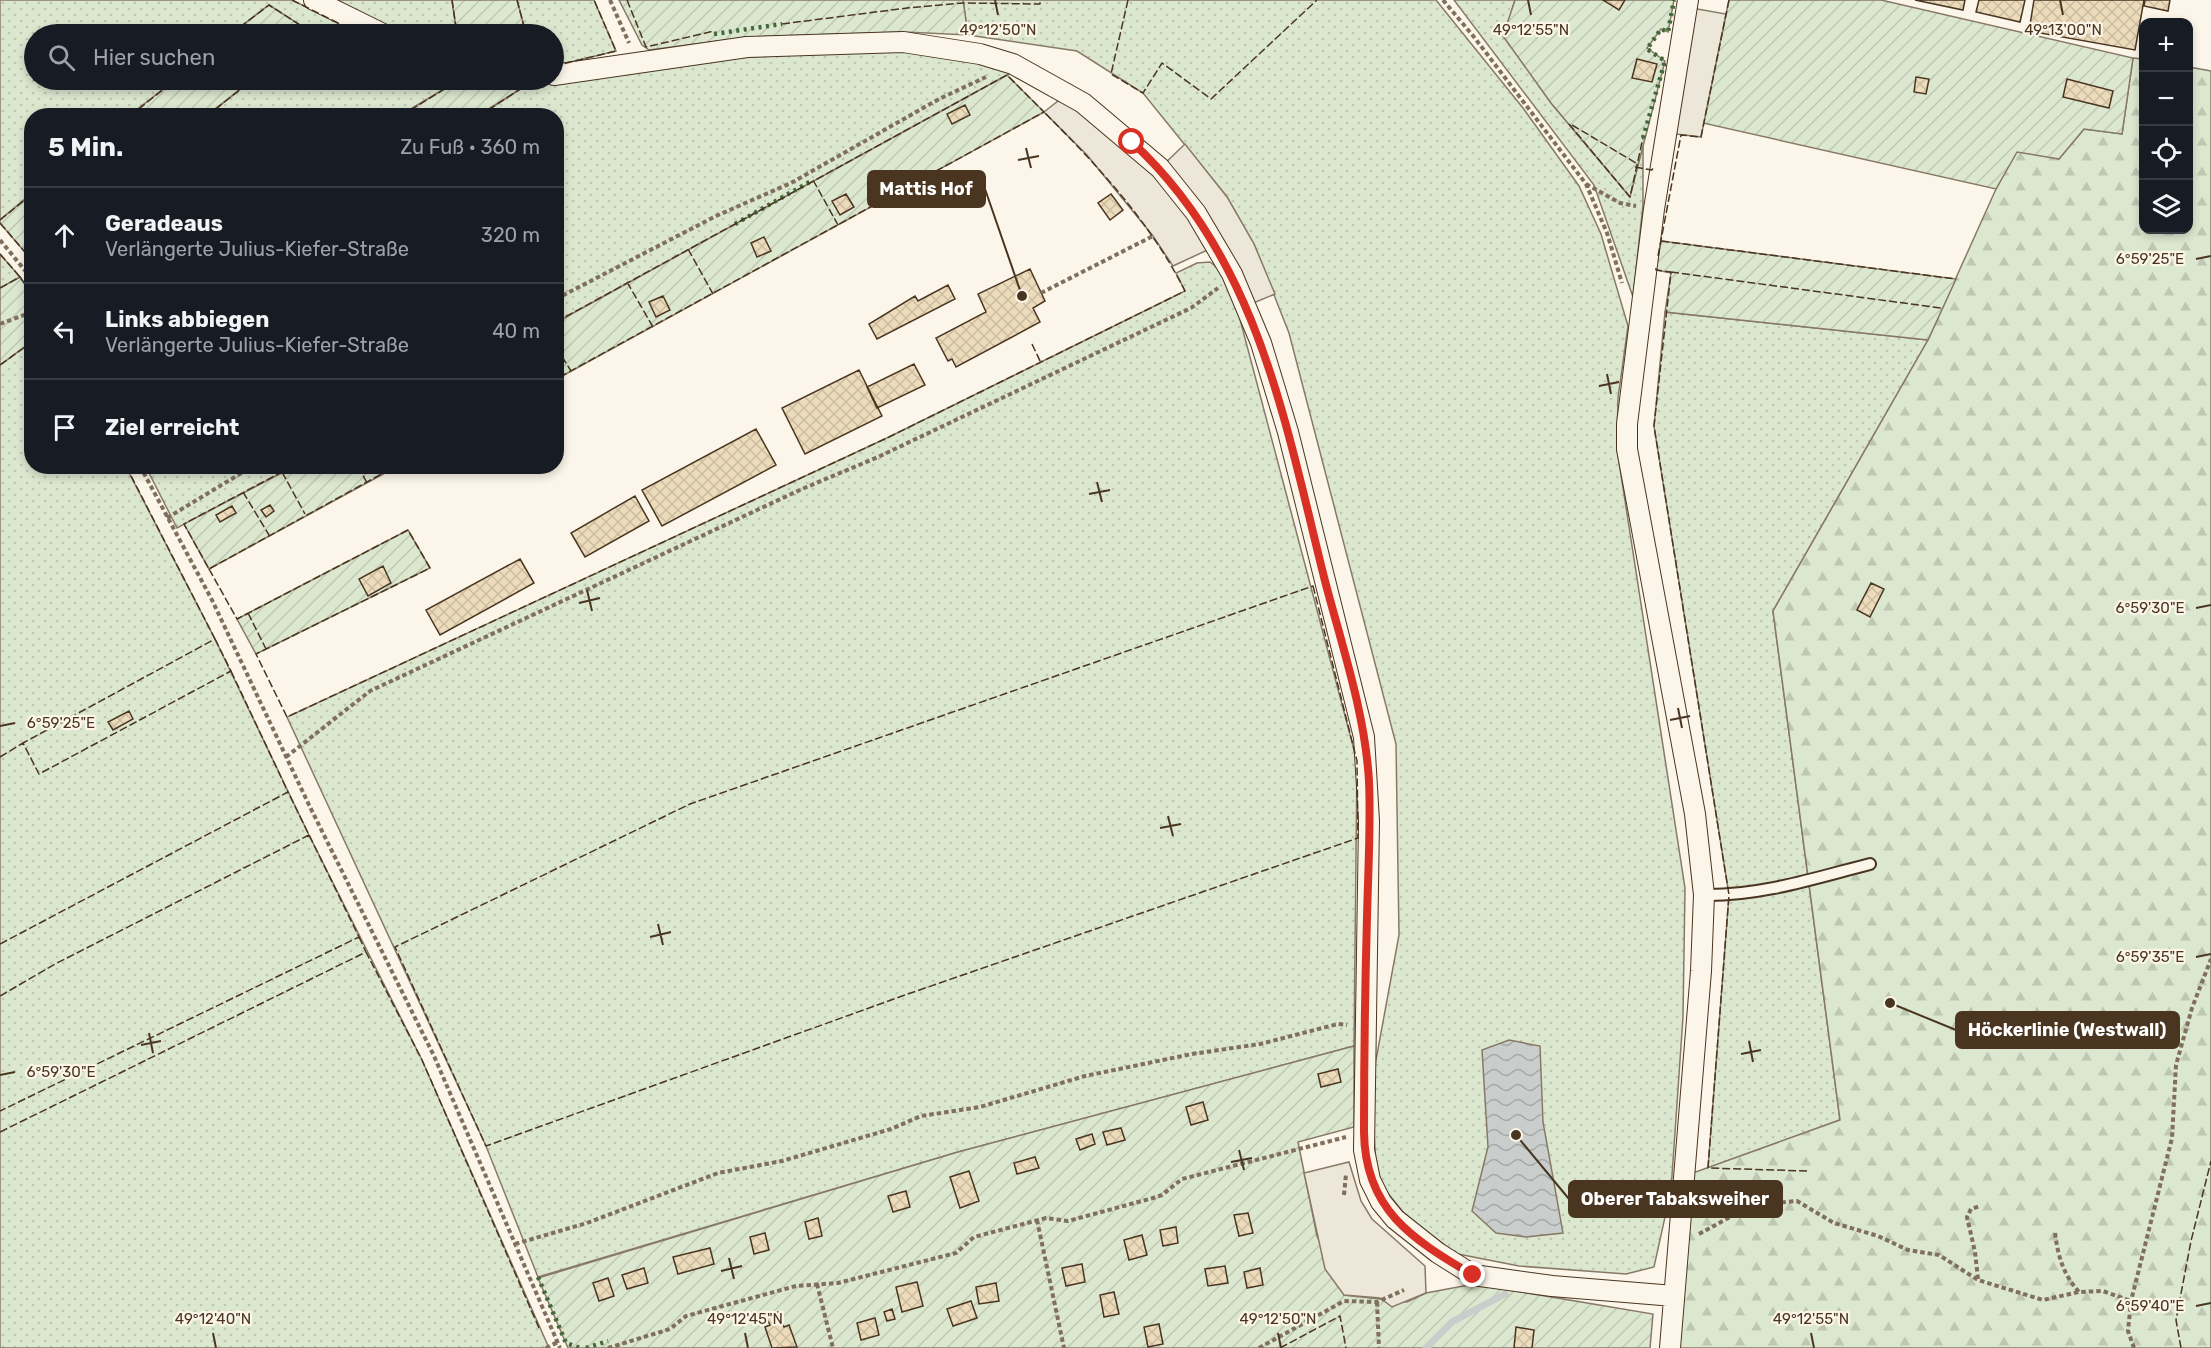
<!DOCTYPE html>
<html lang="de">
<meta charset="utf-8">
<style>
:root{--surface:#171b24;--page:#20242c;--text:#f1f3f6;--muted:#9ea1a6;--line:#363941}
body{margin:0;font-family:Rubik,sans-serif;background:var(--page);color:var(--text)}
.controls{position:absolute;right:18px;top:18px;display:grid;overflow:hidden;border-radius:12px;box-shadow:0 3px 9px #0003}
.controls button{width:54px;height:54px;display:grid;place-items:center;padding:0;border:0;border-bottom:2px solid var(--line);background:var(--surface);color:var(--text);font:30px sans-serif}
.stop{position:absolute;width:18px;height:18px;margin:-14px;border:4px solid #d93025;border-radius:50%;background:#fff}
.stop.end{background:#d93025;border-color:#fff;box-shadow:0 2px 6px #0008}
.list{margin:0;padding:0;list-style:none}
h2{display:flex;justify-content:space-between;align-items:center;height:78px;margin:0;padding:0 24px;font-size:26px}
h2 small{font-size:20px;font-weight:400;color:var(--muted)}
.list li{display:grid;grid-template-columns:39px 1fr auto;gap:18px;align-items:center;box-sizing:border-box;height:96px;padding:0 24px;border-top:2px solid var(--line)}
.list b{display:block;font-size:22px;white-space:nowrap}
.list p{margin:0;font-size:20px;white-space:nowrap;color:var(--muted)}
.list em{font-size:20px;font-style:normal;color:var(--muted)}
.icon{flex:none;width:33px;height:33px;fill:none;stroke:currentColor;stroke-width:2;stroke-linecap:round;stroke-linejoin:round}
.map{position:relative;flex:none;width:2211px;height:1348px;overflow:hidden}
.search{position:absolute;background:var(--surface);box-shadow:0 3px 9px #0003;left:24px;top:24px;width:540px;height:66px;display:flex;align-items:center;gap:15px;box-sizing:border-box;padding:0 21px;border-radius:33px;color:var(--muted);font-size:22px}
.panel{position:absolute;background:var(--surface);box-shadow:0 3px 9px #0003;left:24px;top:108px;width:540px;height:366px;border-radius:24px}
.map>svg:first-child{display:block}
.grass{fill:url(#grass-dots);stroke:#887966;stroke-width:1.5}
.forest{fill:url(#forest-firs);stroke:#887966;stroke-width:1.5}
.garden{fill:url(#garden-furrows);stroke:#887966;stroke-width:1.5}
.parking{fill:#ede7d9;stroke:#887966;stroke-width:1.5}
.water{fill:url(#water-waves);stroke:#887966;stroke-width:1.5}
.lines{fill:none;stroke-linecap:round;stroke-linejoin:round}
.stream{stroke:#c9cecd;stroke-width:7}
.building{fill:url(#building-cross-hatch);stroke:#4a3520;stroke-width:1.5}
.lane-casing{stroke:#4a3520;stroke-width:14}
.street-casing{stroke:#4a3520;stroke-width:22}
.path{stroke:#7f6f5c;stroke-width:4;stroke-dasharray:4.5 3;stroke-linecap:butt}
.lane{stroke:#fbf6e9;stroke-width:10}
.street{stroke:#fbf6e9;stroke-width:20}
.hedge{stroke:#436837;stroke-width:4.5;stroke-dasharray:3 4.5;stroke-linecap:butt}
.fence{stroke:#4a3520;stroke-width:1.5;stroke-dasharray:8 3;stroke-linecap:butt}
.route{stroke:#d93025;stroke-width:8}
.ticks{fill:none;stroke:#4a3520;stroke-width:2}
.ticks-label{font-size:15px;text-anchor:middle;fill:#4a3520;stroke:#fbf6e9;stroke-width:4.5;stroke-linejoin:round;paint-order:stroke}
.leader{fill:none;stroke:#4a3520;stroke-width:2}
.callout-dot{fill:#4a3520;stroke:#fbf6e9;stroke-width:2}
.callout{fill:#4a3520;stroke:#4a3520;stroke-width:2}
.callout-label{font-size:18px;text-anchor:middle;font-weight:bold;fill:#fff}
</style>
<div class="map">
<svg width="2211" height="1348" viewBox="0 0 2211 1348">
<defs>
<pattern id="grass-dots" width="8" height="8" patternUnits="userSpaceOnUse" patternTransform="scale(1.5)"><rect width="8" height="8" fill="#dce7d0"/><path d="M2 2h.1M6 6h.1" fill="none" stroke="#bec7b2" stroke-width="1.8" stroke-linecap="round"/></pattern>
<pattern id="forest-firs" width="22" height="20" patternUnits="userSpaceOnUse" patternTransform="scale(1.5)"><rect width="22" height="20" fill="#dce7d0"/><path d="M5 1l3.5 6h-7zM16 11l3.5 6h-7z" fill="#bec7b2"/></pattern>
<pattern id="garden-furrows" width="10" height="10" patternUnits="userSpaceOnUse" patternTransform="scale(1.5)"><rect width="10" height="10" fill="#dce7d0"/><path d="M-1 1l2-2M0 10L10 0M9 11l2-2" fill="none" stroke="#bec7b2"/></pattern>
<pattern id="water-waves" width="16" height="10" patternUnits="userSpaceOnUse" patternTransform="scale(1.5)"><rect width="16" height="10" fill="#c9cecd"/><path d="M0 5q4-4 8 0t8 0" fill="none" stroke="#a5a8a6"/></pattern>
<pattern id="building-cross-hatch" width="8" height="8" patternUnits="userSpaceOnUse" patternTransform="scale(1.5)"><rect width="8" height="8" fill="#ecdcbc"/><path d="M0 0l8 8M0 8l8-8" fill="none" stroke="#ccbda1"/></pattern>
</defs>
<rect width="100%" height="100%" fill="#fbf6e9"/>
<path class="grass" d="M0 0H292L362 34H308L310 33 269 5 231 34H34V80H175L130 115 32 116 31 194 0 220Z
M332 0H452L457 34H403Z
M517 0H594L616 51 554 66V34H526Z
M963 0H1436L1523 108 1579 186 1601 234 1628 326 1618 398 1617 449 1685 888 1683 1017 1671 1190 1654 1267 1626 1274 1519 1266 1458 1254 1411 1222 1383 1187 1376 1164 1371 1087 1399 935 1396 744 1289 333 1254 244 1227 197 1143 93 1077 51 968 35Z
M1454 0H1515L1504 36 1551 103 1629 196 1643 138V205L1633 297 1594 185Z
M905 50 944 54 1013 72 557 322 556 116H479L525 86 674 65 748 57Z
M252 80H459L401 115 207 116Z
M0 254 20 277 0 288Z
M1210 262 1222 271 1237 308 1357 761 1354 1046 958 1152 538 1277 486 1146 287 717 889 437 1185 291 1176 273 1197 263Z
M1665 312 1928 340 1773 611 1840 1120 1708 1168 1729 895 1654 426Z
M31 342 32 466 126 467 215 639 309 835 422 1060 549 1348H0V365Z
M146 467H293L177 528Z"/>
<path class="forest" d="M2133 58 2143 59 2144 230H2188L2189 67 2211 71V1348H1678L1690 1174 1840 1120 1773 611 1928 340 1996 189 2017 151 2059 159 2084 129 2122 134Z"/>
<path class="garden" d="M452 0H517L526 34H457Z
M619 0H963L968 35 905 32 749 37 649 50 642 45Z
M1515 0H1674L1668 32 1661 29 1647 48 1665 61 1630 197 1551 103 1503 36Z
M1729 0H1881L2133 58 2122 134 2084 129 2059 159 2017 152 1996 189 1703 123Z
M269 5 311 32 231 34Z
M1007 75 1044 112 557 379V322Z
M175 80H252L207 115H130Z
M459 80H480L525 86 479 115H401Z
M31 194 32 257 30 258 0 223V220Z
M1661 241 1956 279 1928 340 1665 312 1671 273 1656 270Z
M20 277 31 294V342L0 365V288Z
M293 467H396L209 569 184 524Z
M408 530 430 568 256 654 237 619Z
M1354 1046V1127L1298 1142 1317 1236 1344 1295 1407 1302 1426 1293 1474 1284 1653 1314 1650 1348H568L538 1278 958 1152Z"/>
<path class="parking" d="M1686 7 1726 14 1701 137 1668 133Z
M1067 94 1160 168 1185 144 1227 197 1254 244 1275 294 1246 306 1216 246 1173 266 1153 236 1087 155 1044 112Z
M1349 1162 1361 1201 1372 1219 1425 1266 1426 1293 1392 1307 1380 1298 1344 1295 1325 1269 1304 1173Z"/>
<path class="water" d="M1509 1040 1540 1046 1543 1122 1563 1233 1526 1237 1496 1233 1472 1211 1488 1147 1482 1050Z"/>
<g class="lines">
<path class="stream" d="M1426 1348 1452 1322 1505 1294"/>
</g>
<path class="building" d="M1603 0H1625L1619 10Z
M1915 0H1965L1963 10Z
M1979 0H2025L2020 22 1976 12Z
M2034 0H2144L2135 50 2029 31Z
M2145 0H2170L2168 11 2144 6Z
M1637 59 1657 64 1652 82 1632 78Z
M1916 77 1929 79 1926 94 1914 92Z
M2067 79 2113 91 2109 108 2063 97Z
M965 105 970 115 952 124 947 114Z
M846 194 854 207 840 215 832 201Z
M1111 194 1123 210 1110 220 1098 203Z
M764 237 771 251 757 257 751 243Z
M1030 269 1045 301 1033 308 1040 322 956 367 952 359 948 361 936 338 986 312 978 294Z
M948 285 955 299 877 339 869 324 915 296 918 301Z
M663 296 670 310 656 317 649 302Z
M914 364 925 385 877 408 867 387Z
M859 370 882 416 805 454 782 408Z
M756 429 776 465 662 526 642 490Z
M635 496 649 521 585 557 571 533Z
M270 505 274 511 266 517 261 510Z
M232 506 236 513 220 522 216 515Z
M520 559 534 583 440 635 426 610Z
M383 566 391 583 368 596 359 579Z
M1871 583 1884 589 1870 617 1857 610Z
M129 711 133 719 113 730 108 722Z
M1338 1069 1341 1082 1321 1087 1318 1074Z
M1203 1102 1208 1120 1191 1125 1186 1107Z
M1121 1128 1125 1140 1107 1145 1103 1132Z
M1092 1134 1095 1144 1080 1150 1076 1139Z
M1035 1157 1039 1168 1017 1174 1014 1163Z
M969 1171 979 1201 960 1208 950 1177Z
M906 1191 910 1207 893 1212 888 1196Z
M1248 1213 1253 1233 1239 1236 1234 1215Z
M818 1218 822 1236 809 1239 805 1222Z
M1176 1227 1178 1243 1163 1246 1160 1230Z
M765 1233 769 1250 754 1254 750 1237Z
M1142 1235 1147 1255 1129 1260 1124 1240Z
M710 1248 714 1264 678 1274 673 1257Z
M1082 1264 1085 1282 1066 1286 1062 1268Z
M1225 1266 1228 1283 1208 1286 1205 1269Z
M644 1268 648 1283 627 1289 622 1275Z
M1260 1268 1263 1285 1247 1288 1244 1272Z
M608 1278 614 1296 599 1301 593 1283Z
M917 1282 923 1306 902 1312 896 1287Z
M996 1283 999 1301 979 1304 976 1287Z
M1114 1292 1119 1314 1104 1317 1100 1295Z
M971 1301 977 1318 953 1326 947 1309Z
M892 1309 895 1319 887 1321 884 1312Z
M778 1312 784 1327 789 1325 797 1347 772 1348 765 1327 770 1325 766 1317Z
M875 1318 879 1335 861 1340 857 1323Z
M1159 1324 1163 1344 1148 1347 1144 1327Z
M1516 1327 1534 1330 1532 1348H1514Z"/>
<g class="lines">
<defs>
<path id="lane" d="M1704 895C1761 896 1815 878 1870 864"/>
<path id="street" d="M314 0 383 34
M554 75 747 47 903 42 980 54 1013 64 1083 103 1160 168 1196 213 1232 274 1261 343 1288 432 1364 737 1369 821 1364 1150 1370 1180 1381 1202 1395 1219 1438 1253 1473 1275 1552 1286 1674 1296
M1670 1348 1701 971 1704 895 1695 814 1627 449V424L1654 209 1688 0"/>
</defs>
<use href="#lane" class="lane-casing"/>
<use href="#street" class="street-casing"/>
<path class="path" d="M610 0 629 43
M1443 0 1474 37 1586 184 1607 233 1622 283
M1586 184 1620 203 1636 206
M0 240 32 279
M1041 293 1153 236
M556 299 716 216 791 183 939 99 986 77
M0 324 32 312
M140 466 212 600 309 805 434 1056 560 1348
M167 518 253 466
M286 757 370 691 802 489 878 457 1191 308 1218 288
M1344 1195 1346 1174
M1037 1220 1064 1348
M2055 1233C2058 1256 2063 1274 2079 1292
M1699 1234 1752 1205 1797 1201 1834 1223 1878 1236 1908 1250 1939 1255 1978 1280 2043 1300 2079 1292 2103 1291 2131 1301
M515 1244 587 1223 718 1173 782 1161 891 1129 921 1116 980 1107 1085 1076 1192 1054 1260 1044 1338 1024 1347 1025
M1978 1279 1975 1252 1967 1217 1971 1209 1980 1206
M817 1284 833 1348
M1377 1302 1379 1348
M546 1348 558 1342
M608 1348 670 1329 686 1316 796 1286 838 1283 956 1253 974 1237 1046 1218 1068 1221 1153 1198 1162 1195 1182 1179 1346 1137
M1259 1348 1344 1301 1377 1302 1404 1290
M2134 1348 2128 1331 2131 1301 2172 1138 2176 1065 2192 1008 2211 959"/>
<use href="#lane" class="lane"/>
<use href="#street" class="street"/>
<path class="hedge" d="M714 34 782 24
M1643 138 1665 61 1647 49 1661 29 1668 32 1674 0
M735 224 813 180
M538 1277 566 1343 580 1348
M586 1348 608 1341"/>
<path class="fence" d="M292 0 348 28
M452 0 457 34
M517 0 526 34
M627 0 646 47 714 31
M1128 0 1111 74 1143 93 1162 63 1211 99 1317 0
M782 24 907 8 963 3 1040 4V0
M386 26 403 34
M231 34 269 5 311 32 308 34
M554 66 616 51 594 0
M480 80 525 86
M130 116 175 80
M207 116 252 80
M401 116 459 80
M479 116 525 86
M1569 124 1630 197 1643 138
M1572 125 1636 163
M1635 167 1652 170 1653 168
M813 180 838 225
M0 220 32 194
M0 223 30 258 32 257
M1661 241 1956 279
M688 249 713 294
M0 254 20 277
M1658 256 1681 135 1701 137 1729 0
M1656 268V270L1671 272 1654 426 1729 895 1708 1168 1807 1171
M1671 272 1941 308
M627 282 653 327
M0 288 20 277 32 294
M556 322 1007 75 1044 112 556 379
M1032 344 1041 363
M556 347 571 371
M0 365 32 342
M126 466 215 639
M293 466 184 524 209 569 396 466
M358 466 367 483
M282 472 305 514
M243 492 269 535
M209 569 237 619 408 530 430 568 256 654 287 717 889 437 1185 291C1151 223 1098 166 1044 112
M1313 586 1357 761 1358 838 905 995 486 1146 395 947 690 804Z
M248 613 266 649
M215 639 231 671 39 774 23 743Z
M231 671 288 792
M0 757 23 743
M359 937 366 952
M0 944 288 792 359 937 0 1111
M0 996 57 963 309 835
M0 1132 366 952 422 1060 539 1328
M1280 1348 1340 1316 1346 1348
M2181 1348 2176 1320 2191 1241 2211 1161"/>
</g>
<g class="lines">
<path class="route" d="M1132 142C1258 258 1285 422 1325 581 1342 646 1365 713 1369 781 1371 826 1368 872 1367 917 1365 989 1364 1061 1364 1132 1365 1210 1412 1239 1473 1275"/>
</g>
<path class="ticks" d="M995 0 998 15M1528 0 1531 15M2060 0 2063 15M1026 148 1031 168M1018 160 1039 156M2196 259 2211 256M1607 374 1611 394M1599 386 1619 382M1097 482 1102 502M1089 494 1110 490M587 590 592 611M579 603 600 598M2196 608 2211 605M1678 708 1682 728M1670 720 1690 716M0 726 15 723M1168 816 1173 836M1160 828 1181 824M658 924 663 945M650 937 671 932M2196 957 2211 954M149 1033 153 1053M1749 1041 1753 1062M141 1045 161 1041M1741 1054 1761 1050M0 1075 15 1072M1239 1150 1244 1170M1231 1162 1252 1158M729 1258 734 1279M721 1271 742 1266M2196 1306 2211 1303M213 1333 216 1348M745 1333 748 1348M1278 1333 1281 1348M1811 1333 1814 1348"/>
<g class="ticks-label">
<text x="998" y="35">49°12'50"N</text>
<text x="1531" y="35">49°12'55"N</text>
<text x="2063" y="35">49°13'00"N</text>
<text x="2150" y="264">6°59'25"E</text>
<text x="2150" y="613">6°59'30"E</text>
<text x="61" y="728">6°59'25"E</text>
<text x="2150" y="962">6°59'35"E</text>
<text x="61" y="1077">6°59'30"E</text>
<text x="2150" y="1311">6°59'40"E</text>
<text x="213" y="1324">49°12'40"N</text>
<text x="745" y="1324">49°12'45"N</text>
<text x="1278" y="1324">49°12'50"N</text>
<text x="1811" y="1324">49°12'55"N</text>
</g>
<path class="leader" d="M1022 296L985 189M1890 1003L1956 1030M1516 1135L1569 1199"/>
<g class="callout-dot">
<circle cx="1022" cy="296" r="6"/>
<circle cx="1890" cy="1003" r="6"/>
<circle cx="1516" cy="1135" r="6"/>
</g>
<g class="callout">
<rect x="868" y="171" width="117" height="36" rx="6"/>
<rect x="1956" y="1012" width="223" height="36" rx="6"/>
<rect x="1569" y="1181" width="213" height="36" rx="6"/>
</g>
<g class="callout-label">
<text x="926" y="195">Mattis Hof</text>
<text x="2067" y="1036">Höckerlinie (Westwall)</text>
<text x="1675" y="1205">Oberer Tabaksweiher</text>
</g>
</svg>
<div class="controls">
<button>+</button>
<button>−</button>
<button><svg class="icon" aria-label="locate" viewBox="0 0 24 24"><circle cx="12" cy="12" r="6"/><path d="M12 2v4M12 18v4M2 12h4M18 12h4"/></svg></button>
<button><svg class="icon" aria-label="layers" viewBox="0 0 24 24"><path d="M12 4l9 5-9 5-9-5zM3 14l9 5 9-5"/></svg></button>
</div>
<div class="stop" style="left:1132px;top:142px"></div>
<div class="stop end" style="left:1473px;top:1275px"></div>
<div class="search"><svg class="icon" aria-label="search" viewBox="0 0 24 24"><circle cx="10" cy="10" r="6"/><path d="M15 15l6 6"/></svg>Hier suchen</div>
<section class="panel">
<h2>5 Min.<small>Zu Fuß · 360 m</small></h2>
<ul class="list">
<li><svg class="icon" aria-label="ahead" viewBox="0 0 24 24"><path d="M12 20V5M6 11l6-6 6 6"/></svg><div><b>Geradeaus</b><p>Verlängerte Julius-Kiefer-Straße</p></div><em>320 m</em></li>
<li><svg class="icon" aria-label="left" viewBox="0 0 24 24"><path d="M17 20v-9H6M10 6l-5 5 5 5"/></svg><div><b>Links abbiegen</b><p>Verlängerte Julius-Kiefer-Straße</p></div><em>40 m</em></li>
<li><svg class="icon" aria-label="arrive" viewBox="0 0 24 24"><path d="M6 21V4h12l-3 4 3 4H6"/></svg><div><b>Ziel erreicht</b></div></li>
</ul>
</section>
</div>
